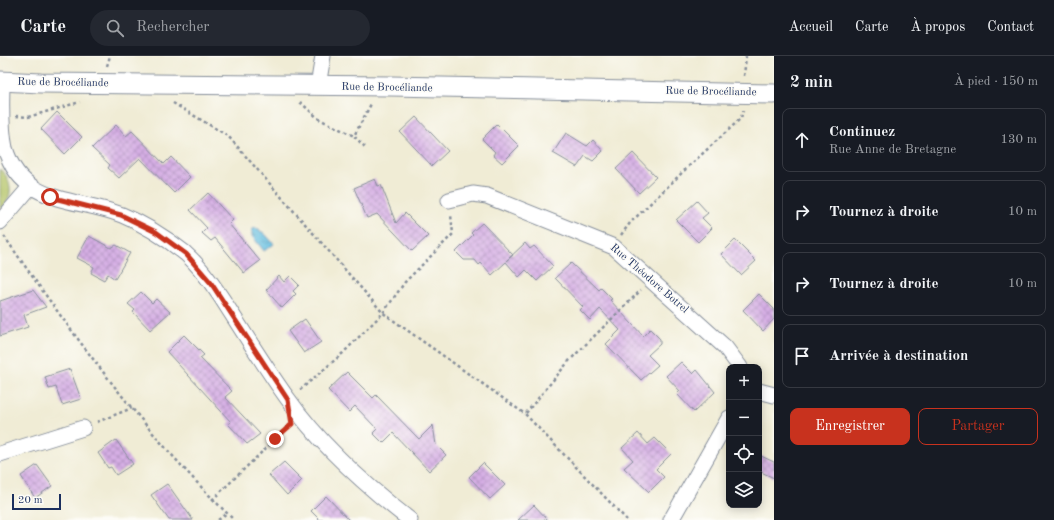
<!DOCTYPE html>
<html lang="fr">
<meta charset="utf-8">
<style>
:root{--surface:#171b24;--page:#242831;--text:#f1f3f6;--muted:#9ea1a6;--line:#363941;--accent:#c8321e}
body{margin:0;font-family:"Old Standard TT",serif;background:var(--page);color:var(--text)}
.controls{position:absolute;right:12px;bottom:12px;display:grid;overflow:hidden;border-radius:8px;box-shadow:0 2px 10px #0003}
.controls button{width:36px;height:36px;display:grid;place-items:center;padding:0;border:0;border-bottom:1px solid var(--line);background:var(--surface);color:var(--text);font:20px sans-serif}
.scale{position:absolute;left:12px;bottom:10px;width:49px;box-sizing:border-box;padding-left:4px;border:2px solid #1b2f5e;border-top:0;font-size:11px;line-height:14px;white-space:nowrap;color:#1b2f5e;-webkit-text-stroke:3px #fdfcf7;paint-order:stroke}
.stop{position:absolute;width:12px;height:12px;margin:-9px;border:3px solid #c8321e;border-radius:50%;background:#fff}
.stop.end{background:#c8321e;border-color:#fff;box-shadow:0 1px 4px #0008}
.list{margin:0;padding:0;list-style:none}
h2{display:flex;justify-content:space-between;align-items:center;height:52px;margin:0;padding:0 16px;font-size:17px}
h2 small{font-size:13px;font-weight:400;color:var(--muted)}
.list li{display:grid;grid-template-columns:26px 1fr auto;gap:12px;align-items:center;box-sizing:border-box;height:64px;margin:0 8px 8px;padding:0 8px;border:1px solid var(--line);border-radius:8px}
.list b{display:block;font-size:15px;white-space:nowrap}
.list p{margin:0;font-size:13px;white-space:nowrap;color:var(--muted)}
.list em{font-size:13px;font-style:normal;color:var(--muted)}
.actions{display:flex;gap:8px;padding:12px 16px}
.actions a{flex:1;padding:9px 0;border:1px solid var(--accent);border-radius:8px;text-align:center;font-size:14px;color:var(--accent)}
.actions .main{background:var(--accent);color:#fff}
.icon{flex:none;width:22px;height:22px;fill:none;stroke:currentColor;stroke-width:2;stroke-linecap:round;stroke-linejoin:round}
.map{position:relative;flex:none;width:774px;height:464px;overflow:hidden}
header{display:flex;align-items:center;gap:24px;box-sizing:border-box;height:56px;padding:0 20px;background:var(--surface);border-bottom:1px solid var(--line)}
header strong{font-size:19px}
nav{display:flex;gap:22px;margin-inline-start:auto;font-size:14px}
.search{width:280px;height:36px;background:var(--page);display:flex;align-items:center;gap:10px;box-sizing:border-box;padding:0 14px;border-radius:22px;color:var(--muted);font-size:15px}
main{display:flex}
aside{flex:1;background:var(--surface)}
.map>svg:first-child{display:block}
.green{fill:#b2c265;stroke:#667862}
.water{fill:url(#water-ripples);stroke:#3e769e}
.building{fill:url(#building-cross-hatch)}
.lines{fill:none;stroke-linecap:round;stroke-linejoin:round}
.minor-casing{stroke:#868e9a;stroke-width:17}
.tertiary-casing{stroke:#868e9a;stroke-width:21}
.path{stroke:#868e9a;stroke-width:2.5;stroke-dasharray:3 3;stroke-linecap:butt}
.minor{stroke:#fff;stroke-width:15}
.tertiary{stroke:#fff;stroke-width:19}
.route{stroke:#c8321e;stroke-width:5}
.labels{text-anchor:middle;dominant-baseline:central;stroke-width:3;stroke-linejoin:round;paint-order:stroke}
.street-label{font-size:11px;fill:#1b2f5e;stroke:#fdfcf7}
</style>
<header>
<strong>Carte</strong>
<div class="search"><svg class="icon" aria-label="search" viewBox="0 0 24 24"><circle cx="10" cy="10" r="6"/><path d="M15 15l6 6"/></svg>Rechercher</div>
<nav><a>Accueil</a><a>Carte</a><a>À propos</a><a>Contact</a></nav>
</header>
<main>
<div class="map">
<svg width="774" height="464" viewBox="0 0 774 464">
<defs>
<pattern id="water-ripples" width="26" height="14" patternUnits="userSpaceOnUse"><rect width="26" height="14" fill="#61bcdf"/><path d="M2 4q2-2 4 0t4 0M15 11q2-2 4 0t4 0" fill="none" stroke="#4f99b8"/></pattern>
<pattern id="building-cross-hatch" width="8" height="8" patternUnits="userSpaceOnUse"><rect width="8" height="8" fill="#d5aee4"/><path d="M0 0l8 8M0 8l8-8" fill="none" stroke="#ac8ebc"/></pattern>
</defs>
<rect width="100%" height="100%" fill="#fdfcf7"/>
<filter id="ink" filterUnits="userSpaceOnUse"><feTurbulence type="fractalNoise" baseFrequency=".025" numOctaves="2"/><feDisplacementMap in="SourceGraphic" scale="8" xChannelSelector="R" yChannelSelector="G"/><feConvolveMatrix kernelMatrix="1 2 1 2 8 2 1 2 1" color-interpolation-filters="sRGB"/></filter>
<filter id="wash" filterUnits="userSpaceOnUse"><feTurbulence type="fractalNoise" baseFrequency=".012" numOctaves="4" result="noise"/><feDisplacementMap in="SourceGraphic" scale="16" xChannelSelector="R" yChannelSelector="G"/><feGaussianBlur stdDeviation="0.9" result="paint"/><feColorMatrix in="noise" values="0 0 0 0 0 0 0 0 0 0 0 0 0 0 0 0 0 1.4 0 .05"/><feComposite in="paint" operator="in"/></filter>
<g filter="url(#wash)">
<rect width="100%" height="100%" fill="#f0ecd5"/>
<path class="green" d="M0 113C13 123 14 144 0 153Z"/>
<path class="water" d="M254 172 259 173 260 175 264 177 274 188 264 195 252 180V174Z"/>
<g id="blocks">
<path class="building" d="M57 56 82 81 65 98 41 73Z
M416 61 448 95 432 110 400 76Z
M497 68 519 90 502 107 493 99 495 96 482 83Z
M116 69 126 80 132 75 164 108 171 101 190 121 174 137 140 102 119 122 108 112 110 109 92 92Z
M566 77 587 90 593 84 603 95 593 105 585 100 577 111 553 97Z
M633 97 656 121 639 137 616 113Z
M375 123 378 130 381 129 396 167 405 157 428 180 412 195 377 158 367 162 354 132Z
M208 137 233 164 229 168 260 205 244 217 215 182 211 185 202 177 207 172 190 154Z
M697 145 708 157 702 162 712 172 698 186 676 164Z
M482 167 513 199 506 205 525 187 530 193 534 190 553 210 537 225 526 214 519 221 506 206 492 219 481 207 479 209 475 204H464L456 196 473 179 471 177Z
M89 180 111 192 116 189 130 197 115 223 108 218 104 224 91 217 94 211 77 202Z
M735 184 756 205 741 219 721 198Z
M571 207 599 234 601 232 612 243 610 244 643 280 650 273 660 283V288L648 299 658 309 641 324 606 288 620 274 600 253 590 264 580 254 583 251 555 222Z
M279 220 284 226 290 220 299 229 293 235 296 238 282 252 266 234Z
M33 234 46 251 24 259 28 271 0 280V245Z
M141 236 152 247 156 243 170 256 150 274 133 256 135 254 128 248Z
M759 238 774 253V263L763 275 743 254Z
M305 263 321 286 304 297 288 275Z
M184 279 204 299 200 302 232 335 225 341 260 378 247 388 228 368 231 366 167 296Z
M681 306 693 318 697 314 715 336 694 356 677 338 680 335 666 320Z
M70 313 81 343 62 349 56 331 49 333 45 321Z
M347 316 373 342 376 339 419 383 433 369 436 389 446 399 429 415 393 377 383 387 373 377 377 373 355 350 349 356 328 334Z
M638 377 648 388 655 382 671 398 656 413 664 421 649 436 624 412 633 404 622 392Z
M116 384 133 408 116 419 111 411 108 412 98 397Z
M759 399 774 406V422L759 415Z
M284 406 302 424 287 439 269 419Z
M483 407 505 429 490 443 469 421Z
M37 409 52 430 35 442 21 420Z
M167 428 171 433 193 464H169L151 439Z
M326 440 349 464H320L311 455Z
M534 449 548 464H518Z"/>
</g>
</g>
<g filter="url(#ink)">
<use href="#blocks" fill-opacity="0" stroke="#868e9a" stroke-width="1"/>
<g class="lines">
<defs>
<path id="minor" d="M2 25C2 46 0 70 5 92 22 150 76 141 122 159 144 168 166 182 185 197 202 212 216 233 228 252 248 283 267 314 288 343 321 390 365 429 410 464
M318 30 323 0
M449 144 473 138 487 140 614 191 725 291 740 311
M0 166 31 130
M759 335 774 339
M0 398 83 372
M671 464 729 362"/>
<path id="tertiary" d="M0 25 41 27 391 30 774 38"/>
</defs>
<use href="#minor" class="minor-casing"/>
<use href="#tertiary" class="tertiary-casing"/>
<path class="path" d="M107 10 110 0
M744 20 746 0
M300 46 319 63 354 80
M173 47 228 80 383 257 525 358 627 464
M16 60 28 61 80 46
M365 91 354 80 372 46
M621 179 630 167 689 110 736 67 741 62 743 55
M4 180C72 278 148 381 234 464
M300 334 343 297 383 257 405 226 453 178 451 159
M526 357 569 305 641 234
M97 366 132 352
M212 444 290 369
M218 464 227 457"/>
<use href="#minor" class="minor"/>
<use href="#tertiary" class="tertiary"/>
</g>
</g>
<g class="lines" filter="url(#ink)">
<path class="route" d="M50 141 121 159 156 176 186 198 211 227 288 344 292 368 275 383"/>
</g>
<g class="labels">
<g class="street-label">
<text transform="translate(63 27) rotate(1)">Rue de Brocéliande</text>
<text transform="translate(387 32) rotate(1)">Rue de Brocéliande</text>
<text transform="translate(711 36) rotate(1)">Rue de Brocéliande</text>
<text transform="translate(649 223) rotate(41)">Rue Théodore Botrel</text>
</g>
</g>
</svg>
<div class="controls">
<button>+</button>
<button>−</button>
<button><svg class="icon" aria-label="locate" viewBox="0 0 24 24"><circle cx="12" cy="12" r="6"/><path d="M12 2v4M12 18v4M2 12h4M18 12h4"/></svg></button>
<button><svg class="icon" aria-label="layers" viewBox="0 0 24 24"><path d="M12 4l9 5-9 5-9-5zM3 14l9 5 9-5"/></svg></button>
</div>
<div class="scale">20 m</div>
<div class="stop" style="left:50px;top:141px"></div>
<div class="stop end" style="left:275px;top:383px"></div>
</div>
<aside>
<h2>2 min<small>À pied · 150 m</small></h2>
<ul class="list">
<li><svg class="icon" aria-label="ahead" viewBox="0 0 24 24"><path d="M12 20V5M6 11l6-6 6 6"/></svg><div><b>Continuez</b><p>Rue Anne de Bretagne</p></div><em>130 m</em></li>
<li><svg class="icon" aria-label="right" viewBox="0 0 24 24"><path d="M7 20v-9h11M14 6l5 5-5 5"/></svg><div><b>Tournez à droite</b></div><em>10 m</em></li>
<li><svg class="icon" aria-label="right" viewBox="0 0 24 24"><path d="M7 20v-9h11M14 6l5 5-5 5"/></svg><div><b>Tournez à droite</b></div><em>10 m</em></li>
<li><svg class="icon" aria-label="arrive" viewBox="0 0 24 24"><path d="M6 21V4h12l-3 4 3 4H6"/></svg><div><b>Arrivée à destination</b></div></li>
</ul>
<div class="actions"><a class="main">Enregistrer</a><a>Partager</a></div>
</aside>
</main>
